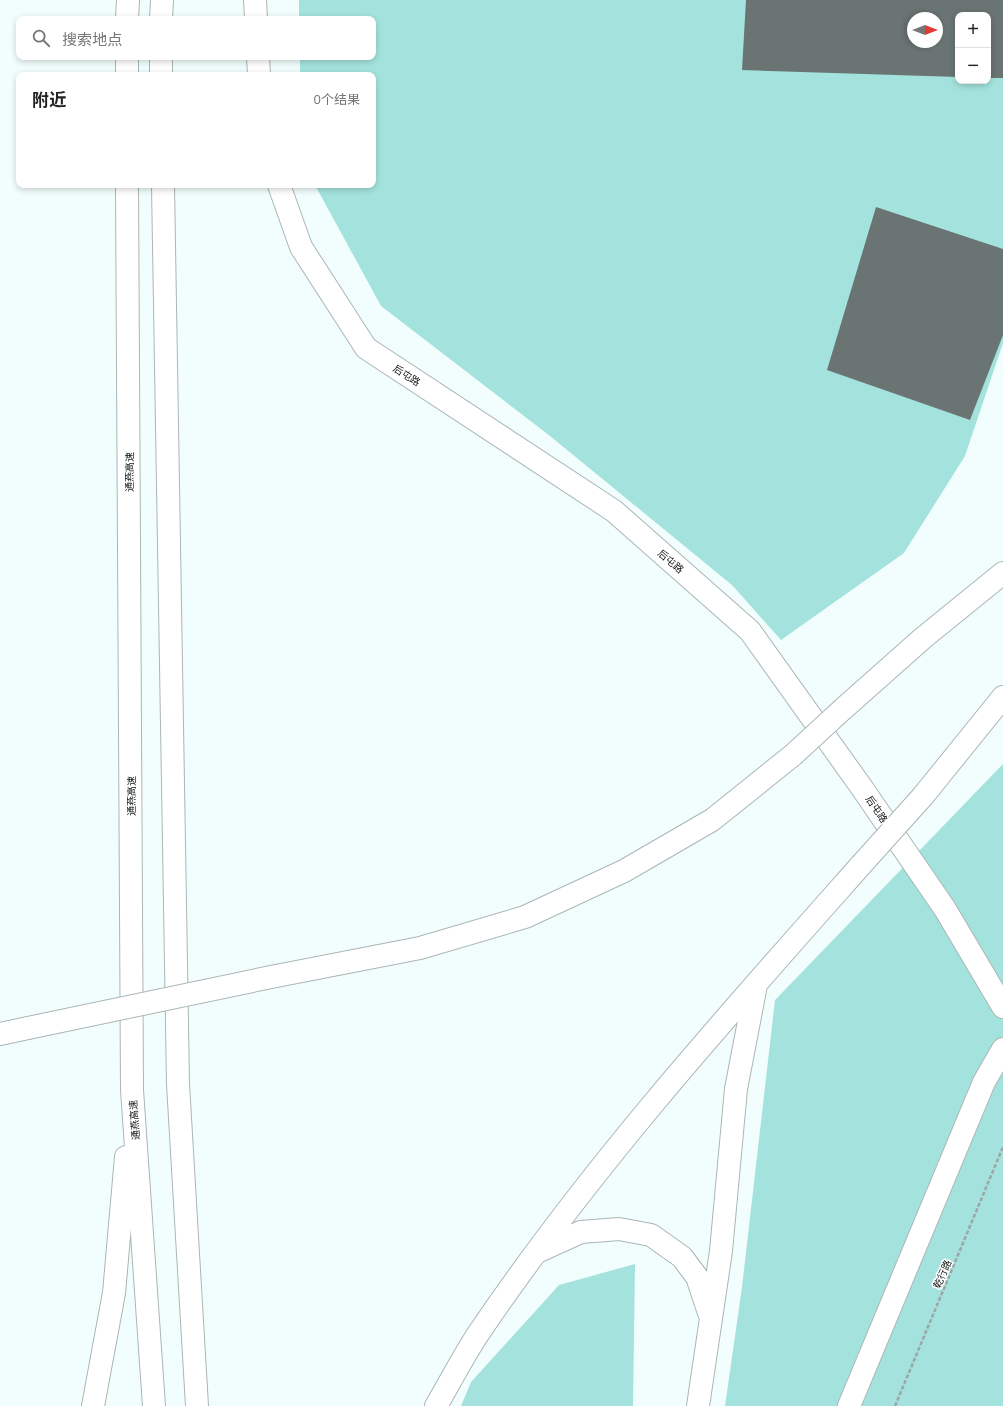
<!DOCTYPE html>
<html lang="zh">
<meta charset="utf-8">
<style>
:root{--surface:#fff;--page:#f2f2f2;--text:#222;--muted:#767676;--line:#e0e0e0}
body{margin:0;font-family:"Open Sans","Noto Sans SC",sans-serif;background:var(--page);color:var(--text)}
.controls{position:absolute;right:12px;top:12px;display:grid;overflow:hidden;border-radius:8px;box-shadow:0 2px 6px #0003}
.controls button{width:36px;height:36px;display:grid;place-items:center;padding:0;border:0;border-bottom:1px solid var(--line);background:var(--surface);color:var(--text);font:20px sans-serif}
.compass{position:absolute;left:907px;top:12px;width:36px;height:36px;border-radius:50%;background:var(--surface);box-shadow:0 2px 6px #0003;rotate:90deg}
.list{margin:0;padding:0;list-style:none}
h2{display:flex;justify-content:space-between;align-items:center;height:52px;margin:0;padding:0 16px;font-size:17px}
h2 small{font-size:13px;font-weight:400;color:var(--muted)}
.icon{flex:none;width:22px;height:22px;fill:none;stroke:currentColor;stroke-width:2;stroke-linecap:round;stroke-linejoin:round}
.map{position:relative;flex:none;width:1003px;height:1406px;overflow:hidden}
.search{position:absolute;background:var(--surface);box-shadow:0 2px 6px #0003;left:16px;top:16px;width:360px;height:44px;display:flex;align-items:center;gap:10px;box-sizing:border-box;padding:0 14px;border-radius:8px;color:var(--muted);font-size:15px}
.panel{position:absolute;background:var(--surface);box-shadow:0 2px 6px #0003;left:16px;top:72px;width:360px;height:116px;border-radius:8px}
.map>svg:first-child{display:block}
.green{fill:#a4e3dd;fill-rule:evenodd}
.building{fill:#6a7473;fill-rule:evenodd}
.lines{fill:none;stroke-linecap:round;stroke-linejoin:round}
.minor-casing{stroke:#aab6b5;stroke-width:24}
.motorway-casing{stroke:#aab6b5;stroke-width:24}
.path{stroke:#9da6a5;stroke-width:2.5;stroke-dasharray:4 2;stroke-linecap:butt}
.minor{stroke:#fff;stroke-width:22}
.motorway{stroke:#fff;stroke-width:22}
.motorway-bridge-casing{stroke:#aab6b5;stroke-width:24;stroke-linecap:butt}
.motorway-bridge{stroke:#fff;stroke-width:22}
.labels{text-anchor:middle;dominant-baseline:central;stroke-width:3;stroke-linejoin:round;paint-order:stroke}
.street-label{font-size:10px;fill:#101414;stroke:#fff}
</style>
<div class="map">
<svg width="1003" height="1406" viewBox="0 0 1003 1406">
<rect width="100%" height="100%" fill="#f2fefd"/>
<path class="green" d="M299 0H1003V343L965 456 904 553 781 640 732 585 550 436 381 306 315 185H373V75H300V57H373V19H299ZM958 15H988V81H958ZM913 18H937V42H913Z
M1003 764V1406H725L742 1287 775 1000Z
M635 1264 633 1406H461L471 1382 559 1285Z"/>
<path class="building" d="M746 0H1003V78H988V15H958V77L742 70ZM913 18H937V42H913Z
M876 207 1003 249V335L970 420 827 370Z"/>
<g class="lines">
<defs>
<path id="minor" d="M255 0 256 19
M258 57 259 75
M279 185 301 247 366 348 614 511 750 631 862 788 945 909 1003 1007"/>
<path id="motorway" d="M127 19 128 0
M161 19 162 0
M127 57V75
M161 57V75
M127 185 132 1090 154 1406
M163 185 178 1084 197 1406
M843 709 923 638 1003 573
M923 796 1003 697
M271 977 420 948 525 917 624 871 712 820 793 755
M0 1034 28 1028
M539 1251 581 1232 619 1229 651 1235 682 1257 697 1277 709 1313
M93 1406 114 1293 126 1157
M436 1406C450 1382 463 1357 478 1334 591 1167 727 1016 861 865
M698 1406 721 1251 736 1089 756 985
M849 1406 984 1082 1003 1049"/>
</defs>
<use href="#minor" class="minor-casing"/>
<use href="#motorway" class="motorway-casing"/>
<path class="path" d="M895 1406 1003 1147"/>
<use href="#minor" class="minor"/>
<use href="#motorway" class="motorway"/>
<defs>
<path id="motorway-bridge" d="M793 755 843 709
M861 865 923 796
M28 1028 271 977"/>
</defs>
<use href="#motorway-bridge" class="motorway-bridge-casing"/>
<use href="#motorway-bridge" class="motorway-bridge"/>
</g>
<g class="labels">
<g class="street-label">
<text transform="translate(407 375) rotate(33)">后屯路</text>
<text transform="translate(129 472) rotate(-90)">通燕高速</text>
<text transform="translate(671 561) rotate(41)">后屯路</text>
<text transform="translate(131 796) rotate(-90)">通燕高速</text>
<text transform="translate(877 809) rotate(56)">后屯路</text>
<text transform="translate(134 1120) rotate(-94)">通燕高速</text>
<text transform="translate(942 1274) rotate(-67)">乾行路</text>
</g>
</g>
</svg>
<div class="controls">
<button>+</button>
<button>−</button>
</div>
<svg class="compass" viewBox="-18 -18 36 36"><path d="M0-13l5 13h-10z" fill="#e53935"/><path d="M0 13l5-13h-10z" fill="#767676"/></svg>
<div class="search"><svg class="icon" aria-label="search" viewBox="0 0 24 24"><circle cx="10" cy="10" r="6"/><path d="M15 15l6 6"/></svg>搜索地点</div>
<section class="panel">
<h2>附近<small>0个结果</small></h2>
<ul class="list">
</ul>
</section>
</div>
